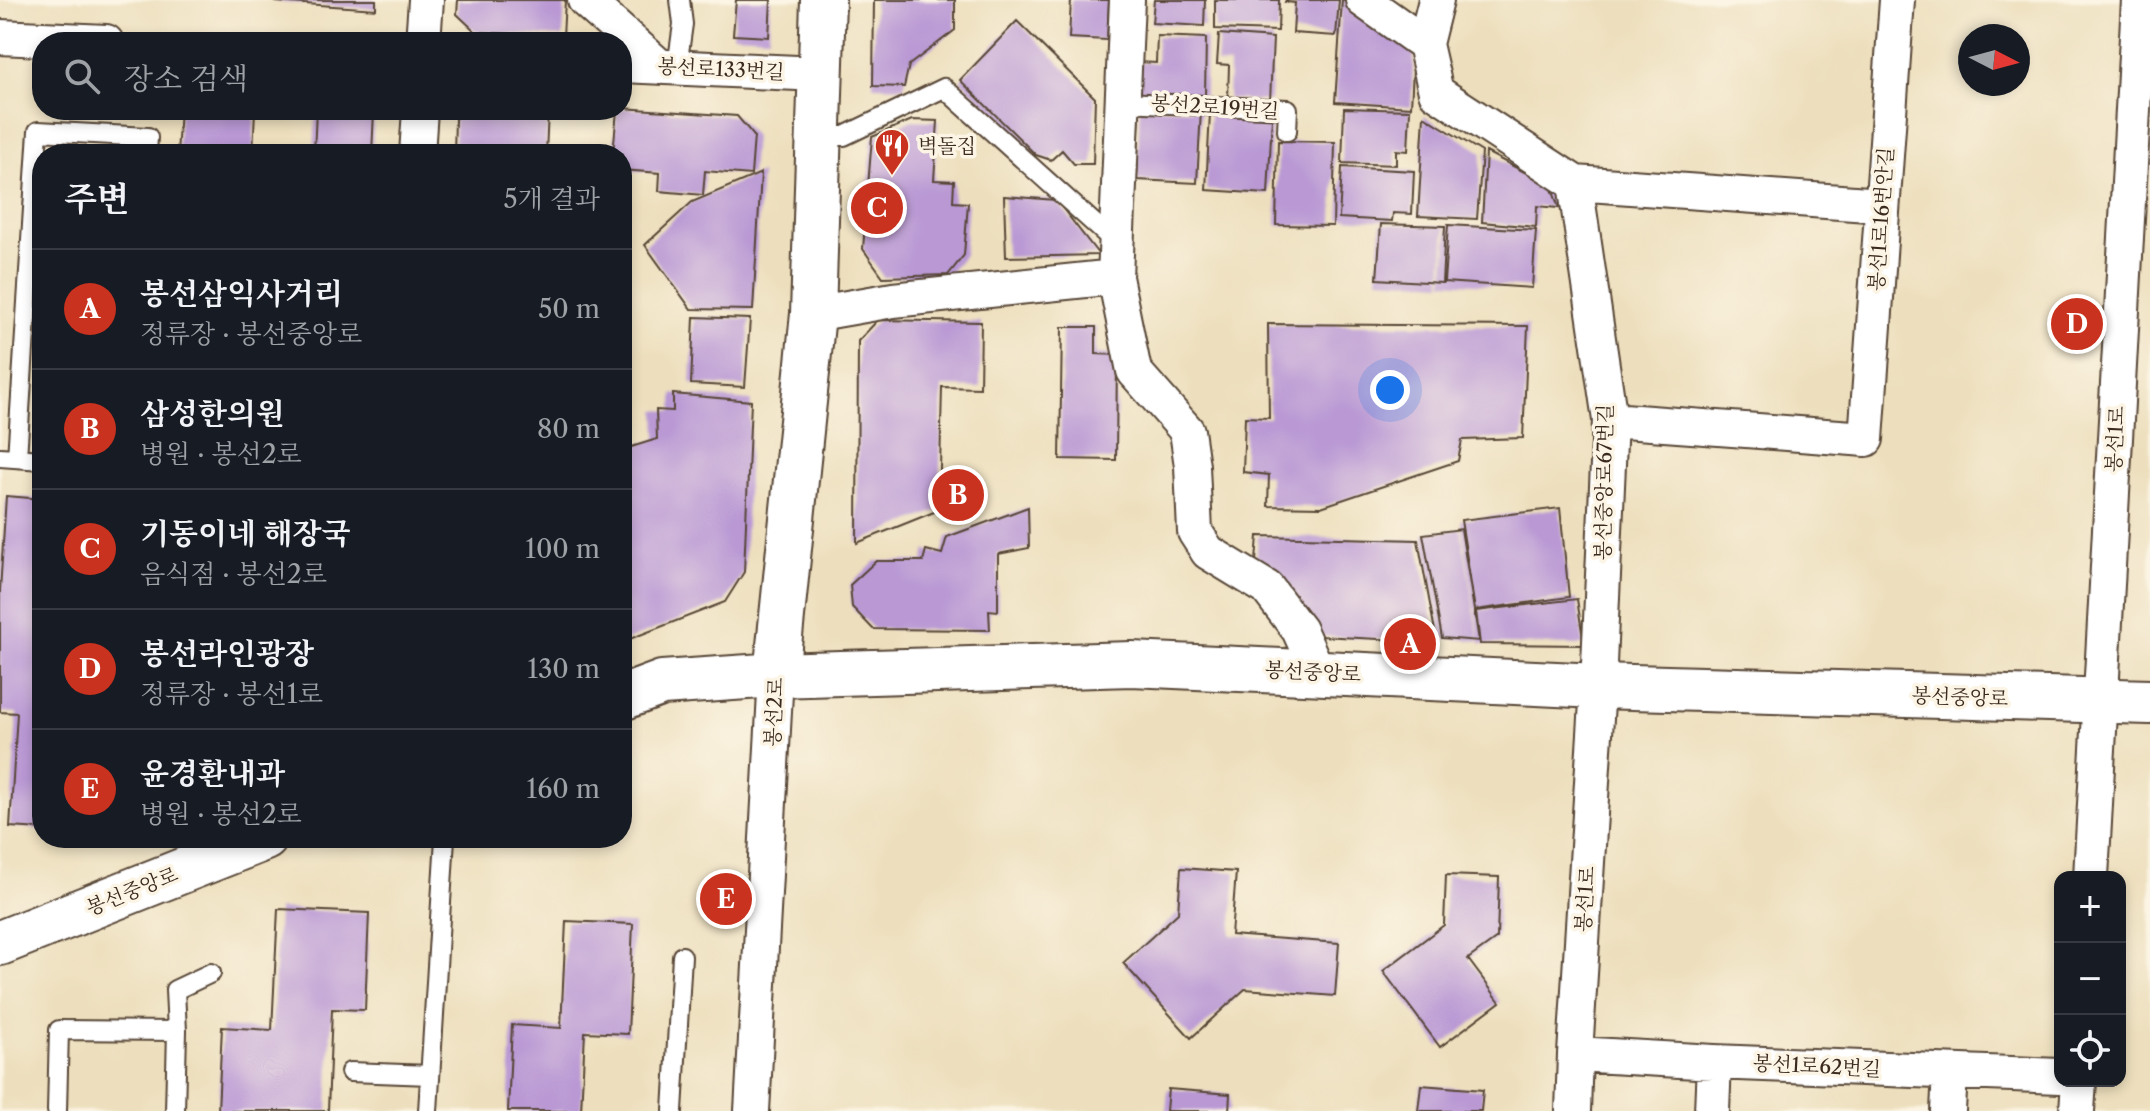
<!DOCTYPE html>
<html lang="ko">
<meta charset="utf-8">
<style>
:root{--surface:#171b24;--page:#20242c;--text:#f1f3f6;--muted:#9ea1a6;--line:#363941;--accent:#c8321e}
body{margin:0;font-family:"Libre Caslon Text","Noto Serif KR",serif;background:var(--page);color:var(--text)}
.controls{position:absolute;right:24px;bottom:24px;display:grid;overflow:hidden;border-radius:16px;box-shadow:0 4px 12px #0003}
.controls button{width:72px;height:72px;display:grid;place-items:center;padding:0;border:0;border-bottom:2px solid var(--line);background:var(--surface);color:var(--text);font:40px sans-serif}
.compass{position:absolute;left:1958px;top:24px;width:72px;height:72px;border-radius:50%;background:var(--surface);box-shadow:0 4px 12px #0003;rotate:96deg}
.you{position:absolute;left:1390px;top:390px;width:28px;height:28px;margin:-20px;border:6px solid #fff;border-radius:50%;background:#1a73e8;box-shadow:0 0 0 12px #1a73e833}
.badge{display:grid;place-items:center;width:52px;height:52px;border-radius:50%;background:var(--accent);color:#fff;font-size:26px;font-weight:700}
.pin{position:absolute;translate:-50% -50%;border:4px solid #fff;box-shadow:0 2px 8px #0006}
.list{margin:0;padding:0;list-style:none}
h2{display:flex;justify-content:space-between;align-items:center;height:104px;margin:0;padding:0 32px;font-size:34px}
h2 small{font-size:26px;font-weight:400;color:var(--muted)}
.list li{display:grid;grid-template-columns:52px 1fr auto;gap:24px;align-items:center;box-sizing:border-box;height:120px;padding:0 32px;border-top:2px solid var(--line)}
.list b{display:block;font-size:30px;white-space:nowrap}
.list p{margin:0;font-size:26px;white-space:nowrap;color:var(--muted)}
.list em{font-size:26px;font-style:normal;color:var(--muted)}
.icon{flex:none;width:44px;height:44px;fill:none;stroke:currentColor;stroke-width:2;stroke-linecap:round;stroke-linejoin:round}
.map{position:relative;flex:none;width:2150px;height:1111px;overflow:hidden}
.search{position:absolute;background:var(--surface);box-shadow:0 4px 12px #0003;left:32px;top:32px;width:600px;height:88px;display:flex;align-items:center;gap:20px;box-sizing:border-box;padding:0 28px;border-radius:32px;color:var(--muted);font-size:30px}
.panel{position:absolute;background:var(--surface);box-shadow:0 4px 12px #0003;left:32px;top:144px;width:600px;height:704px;border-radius:32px}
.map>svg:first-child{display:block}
.building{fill:#b998d4}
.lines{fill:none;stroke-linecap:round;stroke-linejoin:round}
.service-casing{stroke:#564536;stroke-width:22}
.minor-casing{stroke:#564536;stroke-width:38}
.tertiary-casing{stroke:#564536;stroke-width:48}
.service{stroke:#fff;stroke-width:18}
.minor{stroke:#fff;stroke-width:34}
.tertiary{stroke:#fff;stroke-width:44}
.labels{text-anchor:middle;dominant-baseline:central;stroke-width:7;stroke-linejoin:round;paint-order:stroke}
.street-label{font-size:20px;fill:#3b2a1e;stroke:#fcf5e5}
.poi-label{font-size:20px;fill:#3b2a1e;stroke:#fcf5e5;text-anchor:start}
</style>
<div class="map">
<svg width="2150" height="1111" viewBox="0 0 2150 1111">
<rect width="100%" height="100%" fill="#fcf5e5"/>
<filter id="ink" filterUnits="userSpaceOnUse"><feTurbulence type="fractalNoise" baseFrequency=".0125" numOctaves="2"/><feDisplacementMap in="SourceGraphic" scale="16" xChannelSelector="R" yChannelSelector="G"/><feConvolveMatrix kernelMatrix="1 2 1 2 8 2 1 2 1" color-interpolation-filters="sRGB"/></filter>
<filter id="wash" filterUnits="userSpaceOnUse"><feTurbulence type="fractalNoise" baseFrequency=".006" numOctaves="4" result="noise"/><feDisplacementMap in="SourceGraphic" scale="32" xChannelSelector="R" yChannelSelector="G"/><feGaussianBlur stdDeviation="1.8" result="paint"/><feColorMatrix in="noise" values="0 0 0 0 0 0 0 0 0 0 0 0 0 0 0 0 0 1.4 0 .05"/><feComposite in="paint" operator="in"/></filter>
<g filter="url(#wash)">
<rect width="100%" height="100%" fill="#eddfbd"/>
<g id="blocks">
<path class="building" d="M276 0H376V9L276 2Z
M458 0H565L563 37 476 32 457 14Z
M736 0H771L769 37 733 35Z
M874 0H955V30L909 65 904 87 873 86Z
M1071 0H1109L1107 40 1069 38Z
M1154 0H1205L1204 26 1152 23Z
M1215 0H1279L1278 31 1215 29Z
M1286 0H1339L1336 36 1293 33 1295 3 1285 2Z
M1342 0H1348L1414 50 1411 107 1335 102Z
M1017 21 1095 98 1093 164H1074L1062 150 1051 160 1036 155 960 80Z
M1219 34 1273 38 1270 101 1228 99 1229 65 1217 64Z
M1157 36 1206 38 1205 95 1138 93 1139 62 1156 63Z
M1140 107 1201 110 1197 183 1137 180Z
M622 108 737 116 754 136 751 175 705 171 703 195 659 191 660 173 622 170V154H613L617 110H622Z
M1344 108 1410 110 1408 151 1396 150V165L1342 163Z
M180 110H255L253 154H177Z
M316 110 374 111 372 154H314Z
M463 110H548L546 154H454L455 119Z
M1210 113 1272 117 1268 194 1206 190Z
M1424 116 1482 152 1477 219 1418 216Z
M912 120 938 121 934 180 954 181 953 202 968 203 964 255 948 275 883 277 863 249 872 137Z
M1278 141 1335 142 1333 226 1276 225Z
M1486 152 1551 186 1559 208 1537 206 1536 227 1482 222Z
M1342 167 1414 171 1412 214 1393 213 1392 221 1339 218Z
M761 173 753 310 691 309 645 245 692 202Z
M1004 196 1056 200 1099 255 1006 257Z
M1381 224 1445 226 1442 283 1377 279Z
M1448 225 1536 230 1532 288 1444 282Z
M694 317 750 319 745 387 691 384Z
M878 320 981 322 980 388 942 387 939 510 857 543 858 341Z
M1268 324 1528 326 1523 438 1462 440 1458 461 1321 507 1268 506 1269 475 1243 472 1245 417 1269 418Z
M1062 327H1096V354L1117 355 1116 460 1060 459Z
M673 394 751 401 744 572 725 602 622 642V450L657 439 656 410 673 411Z
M6 496 42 499V829L10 827 17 713 0 712V591Z
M1028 507 1029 548 998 554V611L989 610 990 630 873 629 852 607 850 585 876 561H923L926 550 942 554 947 537Z
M1560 508 1569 597 1475 610 1461 520Z
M1461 529 1479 641 1442 638 1423 534Z
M1258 536 1418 540 1437 642 1320 636 1255 574Z
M1577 599 1584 645 1480 644 1476 611Z
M1181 868 1236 872 1231 935 1339 943 1335 996 1245 989 1191 1038 1123 963 1178 913Z
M1446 875 1499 877 1497 938 1468 959 1500 1002 1440 1047 1383 971 1444 925Z
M278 909 369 913 365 1010 332 1009 328 1111H218L222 1027 272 1030Z
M566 921 633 924 628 1034 585 1032 581 1111H508L512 1025 561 1028Z
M1421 1085 1483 1090 1481 1111H1418Z
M1168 1089 1230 1094 1229 1111H1166Z"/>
</g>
</g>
<g filter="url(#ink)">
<use href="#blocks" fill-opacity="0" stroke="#564536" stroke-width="2"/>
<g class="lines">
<defs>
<path id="service" d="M677 67 683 24 680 0
M1123 102 1288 109 1287 131
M819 136H844L944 88 1117 244
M290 154V153
M0 457 42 460
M17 458 38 131 148 137 147 154
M177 1031 175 990 211 973
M350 1072 430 1075
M57 1111 59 1030 177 1031 175 1111
M428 1111 445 838
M673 1111 682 956"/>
<path id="minor" d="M585 0 659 66
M1127 0 1115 277 1134 371 1187 431 1192 466 1195 532 1208 552 1267 588 1299 630 1318 672
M1363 0 1425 44
M1436 0 1425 44 1436 92 1575 183 1610 420 1598 686 1575 1054 1573 1111
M0 37 106 42
M423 42 426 0
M622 65 820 74
M417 154 420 110
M1575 183 1882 205
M813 314 893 300 1115 277
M1610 420 1866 439 1897 0
M2091 877 2139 0
M1575 1054 1714 1062 2060 1076
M752 1111 776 675
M1712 1111 1714 1062
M1948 1111 1950 1072
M2077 1111 2079 1081"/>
<path id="tertiary" d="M776 675 813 314 823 0
M622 698 662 683 776 675 1132 664 1598 686 2150 702
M0 943 265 838"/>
</defs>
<use href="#service" class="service-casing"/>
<use href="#minor" class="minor-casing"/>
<use href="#tertiary" class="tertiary-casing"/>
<use href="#service" class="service"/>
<use href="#minor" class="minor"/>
<use href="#tertiary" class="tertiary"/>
</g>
</g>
<defs>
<symbol id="restaurant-pin" viewBox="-11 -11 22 30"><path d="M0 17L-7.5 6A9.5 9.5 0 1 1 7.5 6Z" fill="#c8321e" stroke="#fcf5e5"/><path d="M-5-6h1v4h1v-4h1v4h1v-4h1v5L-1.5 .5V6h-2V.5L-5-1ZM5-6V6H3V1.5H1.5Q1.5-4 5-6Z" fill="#fff"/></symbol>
</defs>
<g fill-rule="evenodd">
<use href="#restaurant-pin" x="872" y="126" width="40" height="54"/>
</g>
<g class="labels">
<g class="street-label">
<text transform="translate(721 69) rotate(3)">봉선로133번길</text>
<text transform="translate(1215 107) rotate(4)">봉선2로19번길</text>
<text transform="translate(1881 219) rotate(-86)">봉선1로16번안길</text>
<text transform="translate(2115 439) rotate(-87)">봉선1로</text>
<text transform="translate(1604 482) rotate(-89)">봉선중앙로67번길</text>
<text transform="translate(1313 672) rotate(3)">봉선중앙로</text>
<text transform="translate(1960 697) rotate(2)">봉선중앙로</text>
<text transform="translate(774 712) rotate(-87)">봉선2로</text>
<text transform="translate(132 891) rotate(-22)">봉선중앙로</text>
<text transform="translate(1585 899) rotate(-86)">봉선1로</text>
<text transform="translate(1817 1066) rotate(3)">봉선1로62번길</text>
</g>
<g class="poi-label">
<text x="918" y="146">벽돌집</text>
</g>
</g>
</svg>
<div class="controls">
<button>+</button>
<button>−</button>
<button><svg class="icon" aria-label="locate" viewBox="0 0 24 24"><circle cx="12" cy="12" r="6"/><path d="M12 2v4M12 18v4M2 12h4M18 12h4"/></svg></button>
</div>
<svg class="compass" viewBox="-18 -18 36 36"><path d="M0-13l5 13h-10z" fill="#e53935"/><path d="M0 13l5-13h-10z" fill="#9ea1a6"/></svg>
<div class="you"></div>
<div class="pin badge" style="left:1410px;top:644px">A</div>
<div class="pin badge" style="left:958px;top:495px">B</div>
<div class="pin badge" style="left:877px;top:208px">C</div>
<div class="pin badge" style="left:2077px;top:324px">D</div>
<div class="pin badge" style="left:726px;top:899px">E</div>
<div class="search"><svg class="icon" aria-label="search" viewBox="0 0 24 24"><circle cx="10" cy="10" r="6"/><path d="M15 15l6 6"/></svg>장소 검색</div>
<section class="panel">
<h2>주변<small>5개 결과</small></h2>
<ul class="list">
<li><span class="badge">A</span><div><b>봉선삼익사거리</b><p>정류장 · 봉선중앙로</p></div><em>50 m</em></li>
<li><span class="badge">B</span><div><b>삼성한의원</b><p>병원 · 봉선2로</p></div><em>80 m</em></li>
<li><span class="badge">C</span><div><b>기동이네 해장국</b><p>음식점 · 봉선2로</p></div><em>100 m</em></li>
<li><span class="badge">D</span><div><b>봉선라인광장</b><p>정류장 · 봉선1로</p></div><em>130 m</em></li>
<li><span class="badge">E</span><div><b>윤경환내과</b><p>병원 · 봉선2로</p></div><em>160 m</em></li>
</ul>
</section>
</div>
